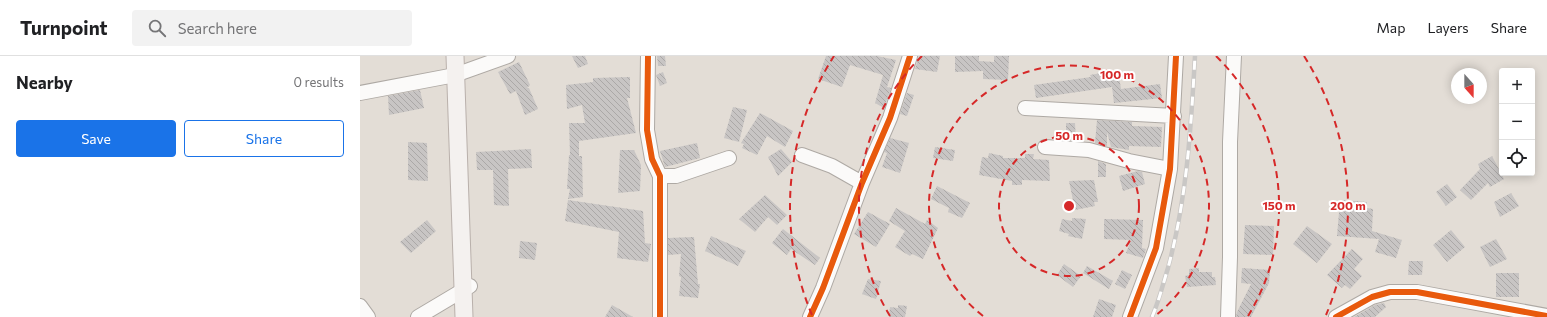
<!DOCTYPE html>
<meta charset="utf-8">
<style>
:root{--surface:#fff;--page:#f2f2f2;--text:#202124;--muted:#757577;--line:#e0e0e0;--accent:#1a73e8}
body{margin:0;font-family:Commissioner,sans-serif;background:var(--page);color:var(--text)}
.controls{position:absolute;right:12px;top:12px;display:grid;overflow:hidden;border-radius:4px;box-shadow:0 2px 10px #0003}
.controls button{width:36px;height:36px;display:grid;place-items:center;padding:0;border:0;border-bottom:1px solid var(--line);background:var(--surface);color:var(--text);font:20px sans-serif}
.compass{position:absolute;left:1091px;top:12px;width:36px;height:36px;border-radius:50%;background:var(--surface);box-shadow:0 2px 10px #0003;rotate:159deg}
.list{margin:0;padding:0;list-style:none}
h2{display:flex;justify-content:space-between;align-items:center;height:52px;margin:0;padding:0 16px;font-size:17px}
h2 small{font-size:13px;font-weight:400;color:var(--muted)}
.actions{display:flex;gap:8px;padding:12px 16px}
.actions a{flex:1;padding:9px 0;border:1px solid var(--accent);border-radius:4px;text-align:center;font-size:14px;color:var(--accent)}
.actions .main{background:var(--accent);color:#fff}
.icon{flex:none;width:22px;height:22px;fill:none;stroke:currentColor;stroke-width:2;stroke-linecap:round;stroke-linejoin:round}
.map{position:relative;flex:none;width:1187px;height:261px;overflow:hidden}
header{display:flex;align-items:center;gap:24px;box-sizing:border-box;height:56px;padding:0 20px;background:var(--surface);border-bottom:1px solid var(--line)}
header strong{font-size:19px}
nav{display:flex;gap:22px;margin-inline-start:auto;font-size:14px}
.search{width:280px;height:36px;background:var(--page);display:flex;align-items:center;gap:10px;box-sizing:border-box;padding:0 14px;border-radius:4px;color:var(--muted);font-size:15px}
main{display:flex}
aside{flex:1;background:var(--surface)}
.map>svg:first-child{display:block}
.building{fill:url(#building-back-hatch)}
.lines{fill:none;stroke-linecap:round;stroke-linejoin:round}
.minor-casing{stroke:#aea9a4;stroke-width:16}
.major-casing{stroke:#b9b0ab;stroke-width:19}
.minor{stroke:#fbfaf9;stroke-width:14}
.major{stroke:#f4f1ef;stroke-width:17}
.rail-casing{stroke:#c9c7c5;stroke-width:4.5}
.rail{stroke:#fff;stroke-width:3;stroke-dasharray:9;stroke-linecap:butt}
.cycleway-casing{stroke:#fff;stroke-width:8}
.cycleway{stroke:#e8590c;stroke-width:6}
.ring{fill:none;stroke:#d62828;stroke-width:2;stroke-dasharray:7 5}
.centre{fill:#d62828;stroke:#fff;stroke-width:2}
.ring-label{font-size:12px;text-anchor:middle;font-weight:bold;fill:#d62828;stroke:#fff;stroke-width:4;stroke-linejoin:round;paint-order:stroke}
</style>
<header>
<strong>Turnpoint</strong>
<div class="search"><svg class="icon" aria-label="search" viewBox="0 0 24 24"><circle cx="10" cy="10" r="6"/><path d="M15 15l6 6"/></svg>Search here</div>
<nav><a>Map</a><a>Layers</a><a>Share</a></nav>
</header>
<main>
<aside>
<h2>Nearby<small>0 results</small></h2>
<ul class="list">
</ul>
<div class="actions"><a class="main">Save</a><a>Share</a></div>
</aside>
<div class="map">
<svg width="1187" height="261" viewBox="0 0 1187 261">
<defs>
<pattern id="building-back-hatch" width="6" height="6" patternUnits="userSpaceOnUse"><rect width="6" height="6" fill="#c8c5c4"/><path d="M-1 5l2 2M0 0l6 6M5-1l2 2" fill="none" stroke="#aba8a7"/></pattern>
</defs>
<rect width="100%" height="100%" fill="#e3ddd6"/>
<path class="building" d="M212 0H225L228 8 218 12Z
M297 0H305L306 10H298Z
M466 0H517L536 4 527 31 531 32 524 52 515 47 523 19 490 9 482 31 458 23Z
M559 0H580L577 16 555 13Z
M595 0H619V5L634 6V0H649L648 24 623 23V15L595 16Z
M159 6 170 29 167 32H169L178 53 165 59 156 35 150 38 138 16Z
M758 14 761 33 800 28 802 42 754 47 752 31 676 42 674 29 731 21 730 19Z
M303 16 307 27 300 30 296 19Z
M270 21V42H267L276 77 219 85V100H222L223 141 208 143 210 133H207L209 99H210L209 67H225L222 49 207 53 206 29 233 26V22Z
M60 34 64 52 29 59 28 40Z
M547 37 554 39 547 60 540 58Z
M373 51 387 54 379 86 364 82Z
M400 57 433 75 425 91 407 80 397 99 382 92 384 88 381 87Z
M737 64 772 66V70L802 71 801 91 769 90V94L751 91 747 76V90L735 87Z
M706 67H715L716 85 695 83 696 76H706Z
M530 82 549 87 540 117 522 111 527 97 524 96Z
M48 86 67 87 68 125 48 124Z
M337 87 340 102 305 111 300 95Z
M575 91 595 94 593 105 573 102Z
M171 93 172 112 148 113 149 150 134 149 133 114H117L116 96Z
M421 93 432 106 418 120 408 101Z
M260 94H274L281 109 280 135 258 137Z
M629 97 643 100V102H665V98H674L673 103 689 104 690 125 662 124V129H652V125L619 119 622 101 628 102Z
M1132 100 1144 123 1130 131 1128 127 1111 144 1100 134 1120 113 1118 108Z
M738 105 746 108V121H738Z
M778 115 782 116 785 128 763 135 759 120Z
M734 124 738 146H734L735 150 715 154 709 125Z
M1087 128 1097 141 1086 150 1076 136Z
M577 130 610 147 602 162 588 156 589 152 571 143Z
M1151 137 1159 150 1140 161 1134 146Z
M405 139 427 159 417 169 408 161 395 176 379 163Z
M208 144 283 155 285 187 291 188 288 206 257 202 259 176 205 165Z
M980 144 1007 146V152L1013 153 1012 175 1042 184 1036 202 1015 196 1019 183 977 180Z
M536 152 565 168 567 164 578 172 563 203 552 198 550 200 535 191 545 175 529 165Z
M508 156 530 168 516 191 494 178Z
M712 162 726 163 722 183 708 180 709 178 699 175 702 163 712 165Z
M744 163 783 164 782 192 786 193 783 202 766 197 771 184 744 183Z
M67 164 76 175 51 197 40 186Z
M885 169 914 170 913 199 883 198Z
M947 170 972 188 957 207 933 188Z
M423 173 460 202 455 209 431 193 427 199 412 187Z
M1091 174 1105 191 1087 206 1073 189Z
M351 180 386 195 378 210 345 195Z
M334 181 338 228H340L338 242 319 240 321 221 319 220 321 198 308 199V182Z
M1136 183 1147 203 1130 211 1120 191Z
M160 185 177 187 175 204 159 202Z
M992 193 1003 203 994 213 1002 220 990 233 985 229 982 232 967 219Z
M1049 205H1063L1062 219H1048Z
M704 208 721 220 713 231 697 219Z
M727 210 753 225 749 233 723 217Z
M839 212V216H852V221H855L856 229 827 231 825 220 829 219V213Z
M882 212 910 214 909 227 891 261H876L877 256 891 228 881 227Z
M762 214 772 219 765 233 755 228Z
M1136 217H1159V241H1136Z
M508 223 521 225 516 243 502 238Z
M739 243 756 249 752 261H733Z
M1024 247 1026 251 1015 261H994L1015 249Z
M252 249 273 261H245Z
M538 249 547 250 545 261H529L530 251 538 252Z"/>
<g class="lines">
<defs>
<path id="minor" d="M288 0 287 74 292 103 300 120V261
M0 37 95 19 148 0
M665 52 814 60
M685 91 729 94 769 105 810 113
M442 99 472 110 502 127
M300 120H316L369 102
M0 250 8 261
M58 261 110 230
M450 261 463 232 502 127 530 62 550 0
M770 261 796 192 810 113 816 0
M868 261 870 201V86L874 0
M976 261 1012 241 1030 236H1057L1187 260"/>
<path id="major" d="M95 0 104 261"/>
</defs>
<use href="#minor" class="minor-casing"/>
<use href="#major" class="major-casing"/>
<use href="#minor" class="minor"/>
<use href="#major" class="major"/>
<defs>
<path id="rail" d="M792 261C799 245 803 228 808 212 827 142 831 72 835 0"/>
</defs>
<use href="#rail" class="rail-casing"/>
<use href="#rail" class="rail"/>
<defs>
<path id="cycleway" d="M288 0 287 74 292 103 300 120V261
M450 261 463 232 502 127 530 62 550 0
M770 261 796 192 810 113 816 0
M976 261 1012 241 1030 236H1057L1187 260"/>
</defs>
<use href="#cycleway" class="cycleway-casing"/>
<use href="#cycleway" class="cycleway"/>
</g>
<g class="ring">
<circle cx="709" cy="150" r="70"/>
<path d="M623 260A140 140 0 1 1 795 260"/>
<path d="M530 260A210 210 0 0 1 562 0M856 0A210 210 0 0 1 888 260"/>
<path d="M452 259A279 279 0 0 1 474 0M944 0A279 279 0 0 1 966 259"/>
</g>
<circle cx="709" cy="150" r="6" class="centre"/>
<g class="ring-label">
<text x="757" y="23">100 m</text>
<text x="709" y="84">50 m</text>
<text x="919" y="154">150 m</text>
<text x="988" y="154">200 m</text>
</g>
</svg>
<div class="controls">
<button>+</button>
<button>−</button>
<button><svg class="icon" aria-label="locate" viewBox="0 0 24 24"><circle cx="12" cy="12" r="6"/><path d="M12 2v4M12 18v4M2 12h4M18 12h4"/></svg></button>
</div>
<svg class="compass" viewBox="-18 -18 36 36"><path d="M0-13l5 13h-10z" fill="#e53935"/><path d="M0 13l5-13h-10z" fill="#757577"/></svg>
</div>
</main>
